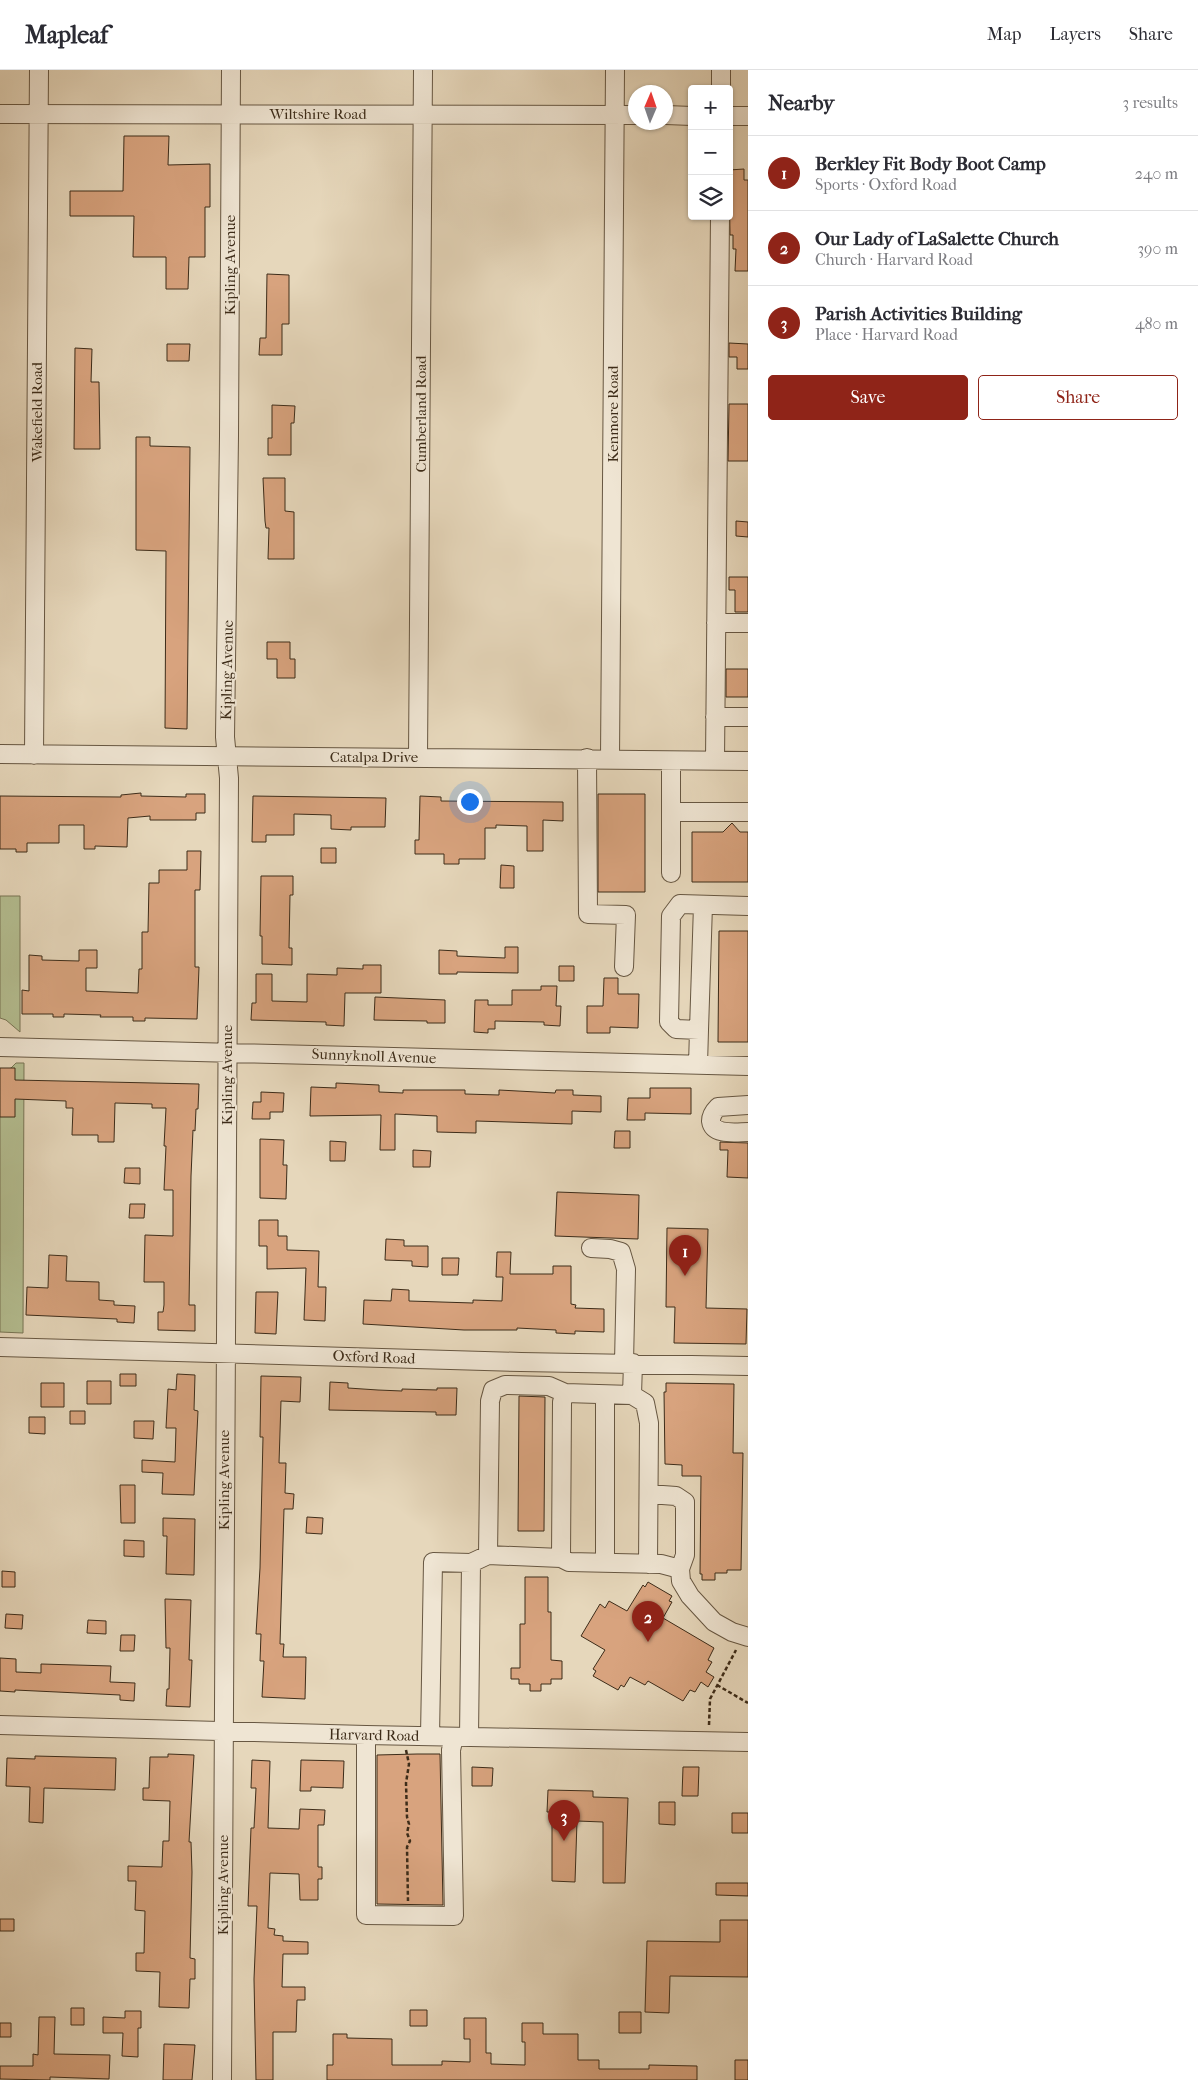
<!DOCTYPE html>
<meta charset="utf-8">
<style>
:root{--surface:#fff;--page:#f2f2f3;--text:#2b2b33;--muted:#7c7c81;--line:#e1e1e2;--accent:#8f2418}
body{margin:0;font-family:"IM FELL French Canon",serif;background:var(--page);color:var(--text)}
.controls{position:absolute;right:15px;top:15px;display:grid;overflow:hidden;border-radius:5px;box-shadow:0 1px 4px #0004}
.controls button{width:45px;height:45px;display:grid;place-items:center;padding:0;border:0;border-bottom:1px solid var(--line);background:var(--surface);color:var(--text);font:25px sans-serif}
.compass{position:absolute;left:628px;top:15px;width:45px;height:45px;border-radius:50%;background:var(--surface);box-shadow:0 1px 4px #0004;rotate:2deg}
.you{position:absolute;left:469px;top:731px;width:18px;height:18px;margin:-12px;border:4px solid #fff;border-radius:50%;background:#1a73e8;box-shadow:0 0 0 8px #1a73e833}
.badge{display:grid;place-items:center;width:32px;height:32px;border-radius:50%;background:var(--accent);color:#fff;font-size:16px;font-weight:700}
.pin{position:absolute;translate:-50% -41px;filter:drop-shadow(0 1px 2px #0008)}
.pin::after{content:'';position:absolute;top:26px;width:18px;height:15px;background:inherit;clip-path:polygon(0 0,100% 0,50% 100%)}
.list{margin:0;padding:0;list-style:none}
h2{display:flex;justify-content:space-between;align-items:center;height:65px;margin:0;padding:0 20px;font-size:21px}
h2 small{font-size:16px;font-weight:400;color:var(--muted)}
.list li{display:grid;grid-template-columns:32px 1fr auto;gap:15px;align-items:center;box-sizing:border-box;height:75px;padding:0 20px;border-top:1px solid var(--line)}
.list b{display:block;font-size:19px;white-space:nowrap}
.list p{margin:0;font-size:16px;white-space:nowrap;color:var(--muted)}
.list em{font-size:16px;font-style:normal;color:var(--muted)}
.actions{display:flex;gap:10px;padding:15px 20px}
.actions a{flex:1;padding:11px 0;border:1px solid var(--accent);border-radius:5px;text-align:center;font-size:18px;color:var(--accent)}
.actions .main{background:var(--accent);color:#fff}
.icon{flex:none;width:28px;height:28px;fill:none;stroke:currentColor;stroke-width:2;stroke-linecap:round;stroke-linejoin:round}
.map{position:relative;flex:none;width:748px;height:2010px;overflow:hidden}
header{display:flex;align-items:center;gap:30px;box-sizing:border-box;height:70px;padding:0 25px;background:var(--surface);border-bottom:1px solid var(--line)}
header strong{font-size:24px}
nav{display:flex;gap:28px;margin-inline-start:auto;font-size:18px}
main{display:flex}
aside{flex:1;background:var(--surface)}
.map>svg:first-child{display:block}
.green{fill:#b4be91;stroke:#787555}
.building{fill:#d8a37e;stroke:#3d2c19}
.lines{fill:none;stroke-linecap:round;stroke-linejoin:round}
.minor-casing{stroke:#675742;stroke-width:20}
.path{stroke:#3d2c19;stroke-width:2.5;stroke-dasharray:4 2.5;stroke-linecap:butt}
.minor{stroke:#efe5d3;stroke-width:18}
.labels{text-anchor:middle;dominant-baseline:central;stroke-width:4;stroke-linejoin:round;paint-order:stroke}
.street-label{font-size:15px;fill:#3d2c19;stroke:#efe5d3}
</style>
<header>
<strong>Mapleaf</strong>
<nav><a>Map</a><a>Layers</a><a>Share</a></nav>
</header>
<main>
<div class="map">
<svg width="748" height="2010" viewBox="0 0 748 2010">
<rect width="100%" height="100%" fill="#e6d7bb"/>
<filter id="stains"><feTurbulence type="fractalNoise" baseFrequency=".004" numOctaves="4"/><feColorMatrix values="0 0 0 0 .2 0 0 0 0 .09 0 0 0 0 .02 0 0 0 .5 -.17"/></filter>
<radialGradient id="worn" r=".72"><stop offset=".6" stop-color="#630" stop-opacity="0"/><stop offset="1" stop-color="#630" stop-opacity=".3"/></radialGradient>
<path class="green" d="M0 826H20V962L6 950 0 948Z
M16 993H24L23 1263 0 1262V1003L11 998Z"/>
<path class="building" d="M124 66H169L168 95 210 94V137H205V187H189L188 219H166V187H133L134 146H70V121H123Z
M744 99V110H748V201H735L736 179H733V165H730L729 100Z
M267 204 289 205V254H282V285H259L260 268H266Z
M729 273 748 274V299H737V287H729Z
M167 274H190L189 291H167Z
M75 278 92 279 91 312H99L100 379H74Z
M729 334H748V391H728Z
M272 335 295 336 294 353H291V385H268V368H272Z
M136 367H150V376L190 377 187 659 165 658 166 481 136 480Z
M263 408H285V441L294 442V489H268L269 458H266L265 451Z
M736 451 748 452V467L736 466Z
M729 507H748V542H735V520H729Z
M267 572H290V589H295V608H277V589H267Z
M726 599H748V627H726Z
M141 723V726L186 727V724H205V743H196V750H150V746L128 748 127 777 95 776V779H84V755H59V773H27V782H16V779H0V726L121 727V725Z
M598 724H645V822H598Z
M253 726 386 728 385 757H351V760L331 759V745L294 744V765H266V772H252Z
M420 726 441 727V731L563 732V751L543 750V781H527V756L496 755V758H485V789H459V794H444V784H415V770H419Z
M732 753 740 762H748V812H692V762H723Z
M321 778H336V793H321Z
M187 781H201L200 820H195V897H199L197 949 145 948V951H133V947H100L101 945 64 944V947H53V944H22V920L29 921V885L42 886V890L79 891V880H97V898H86V921L138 923 139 899H142V862H148L149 813H159V800H187Z
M501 795 514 796V818H500Z
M261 806H293V825H290L289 878H292V895L262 894V866H260Z
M719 861H748V972H718Z
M505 877H518V903L457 902V904H439V880L457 881V886L505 888Z
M363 895H381V923H345L344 956 326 955V952L251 950 252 933H256V904H272V931L307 932V904L337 905V898L363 899Z
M559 896H574V911H559Z
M604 908H618V924H639L638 958 610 957V963H587V936H603Z
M541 916H557L556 936H561L560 956 544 955V952L495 951V959H488V963L474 962 475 930H488V935H512V920H541Z
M375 927 445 930V953H427V951L374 950Z
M0 998H15V1010L199 1014 198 1039H196L195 1061 193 1060 191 1106 189 1235H195V1261L158 1260V1242H163L164 1235V1212H144L145 1165 173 1166V1120H164L166 1076H164L166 1038H152V1034L115 1033 114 1072H98V1065H72L73 1038H66V1031L15 1029V1047H0Z
M336 1013 379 1015V1022L403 1023V1020H465V1024L499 1025V1020L555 1023 556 1020H573V1025L601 1026V1042L572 1041V1054L476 1051V1063L437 1062V1046L395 1044V1080H380L381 1045 310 1046 311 1017 336 1018Z
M650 1018H691V1044L645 1043V1050H627L628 1028H650Z
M261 1022 284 1023 283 1042H270V1049H252L253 1032H261Z
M615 1061H630V1078H614Z
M260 1069 284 1070 283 1095H287L286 1129 260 1128Z
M330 1071 346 1072 345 1091H330Z
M720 1072 748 1073V1108L727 1107 728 1080H720Z
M413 1080 431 1081 430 1097H413Z
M125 1098H140V1114L124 1113Z
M557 1122 639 1125 638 1169 555 1166Z
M130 1134H145L144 1148H129Z
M259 1150H278V1166H287V1180L319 1181 318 1217H326L325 1251 304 1250 306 1198 267 1199V1176H259Z
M667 1158 708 1159 706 1238 747 1239 746 1274 674 1273 675 1237H666Z
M386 1169 404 1170V1176H428V1197L412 1196V1191L385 1190Z
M497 1182H511L510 1204H553V1196H571V1234L576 1235 575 1238 604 1239V1262L575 1261V1264L556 1263V1260L517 1258V1260H464L363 1254 364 1230 391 1231 392 1219 409 1220V1231L473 1233V1230L502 1231 503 1207H496Z
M49 1185 67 1186 66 1211 99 1212V1230L114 1231V1235L135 1236 134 1253 117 1252V1249L26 1245 27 1217 48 1218Z
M442 1188H459L458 1205H442Z
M256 1222H278L276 1264 255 1263Z
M120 1304H136V1316H120Z
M177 1304 195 1305 194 1340 198 1341 194 1425 162 1424 163 1403 142 1402V1390L175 1392 176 1358H166L168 1319 176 1320Z
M261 1306 301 1307 300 1332 281 1331 279 1393H286L285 1423 294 1424 293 1439H284L280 1574H284L283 1587H306L305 1629 262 1627 264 1591H260L261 1564H256L260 1498 263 1367H260Z
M87 1311H111V1334H87Z
M330 1312 348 1313V1318L378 1320 402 1321V1319L437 1320V1318H457L456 1345H436V1342L329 1340Z
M41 1313H64V1337H41Z
M666 1313 734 1314 733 1383H743L741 1500H727V1503H715V1510H702V1504H700L701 1406H682V1395L665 1394 664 1322H666Z
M519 1326 545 1327 544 1461H518Z
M70 1341H85V1354H70Z
M29 1347H45V1364L29 1363Z
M134 1351H154L153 1369 134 1368Z
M120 1415H135V1453H121Z
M307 1447 323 1448 322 1464 306 1463Z
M163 1448 195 1449 194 1505 166 1504 167 1466H163Z
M124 1470 144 1471V1487L124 1486Z
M2 1501 15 1502V1517H2Z
M525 1507H548V1542H551V1590L562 1591V1609H551V1614H541V1621H530V1614H519V1609H511V1598H520V1554H525Z
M648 1512 672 1526 669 1531 672 1532 663 1548 714 1578 708 1590 712 1592 706 1602 714 1607 708 1617 701 1612 695 1622 690 1620 683 1631 648 1611 645 1615 630 1607 624 1617 621 1615 618 1620 593 1606 596 1601 593 1599 605 1580 581 1566 600 1534 605 1538 609 1531 627 1541 643 1515 645 1517Z
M165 1529 191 1530 189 1590H192L190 1637 166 1636 167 1619H169L170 1578H166Z
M6 1544 23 1545 22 1559 5 1558Z
M88 1550 106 1551V1564L87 1563Z
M121 1565H135L134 1581H120Z
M0 1588 16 1589V1602L41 1603V1594L111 1596 110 1612 135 1613 134 1631 120 1630V1625L15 1620V1622L0 1621Z
M168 1684 194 1685 189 1772H191L192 1802 190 1888 195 1889V1909H190L189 1938 159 1937 160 1902 136 1901V1883H144L145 1841 135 1840 136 1811H128V1796L162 1797 163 1771H169L170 1731 143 1730V1718H149L150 1687H168Z
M417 1684H440L443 1835 377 1834V1685Z
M35 1686 116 1688 115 1720 44 1718 43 1753 29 1752 30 1717 6 1716 7 1688 35 1689Z
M252 1690 270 1691 268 1758 299 1759 300 1739 325 1740 324 1755H318V1797H322V1809H318V1830H300L299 1804 270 1803 268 1858 275 1859 274 1865 283 1866V1871L308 1872V1884H283L282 1917H305V1930H297L296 1962H273V2010H256L254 1909 257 1836H248L251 1758H254L256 1718H251Z
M301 1690 344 1691 343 1718 311 1717V1721H300Z
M472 1697 493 1698 492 1716H472Z
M683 1697H699L698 1726H682Z
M548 1720 593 1721V1727L628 1728 625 1813H603V1752L577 1751 575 1812 552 1811V1742H547Z
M659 1732H675V1755L659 1754Z
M732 1743H748V1763H732Z
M716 1813H748V1826L716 1825Z
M0 1849H14V1861H0Z
M720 1850H748V1907L670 1906 669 1943 645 1942 647 1871 720 1872Z
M71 1938H84V1955H71Z
M410 1940H427V1956H410Z
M125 1941H141V1958H138V1987L122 1986 123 1963H103V1947L125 1948Z
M619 1942H641V1963H619Z
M39 1947H55L54 1984 110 1985 109 2009 50 2007V2010L0 2009V1996H33V1984L38 1985Z
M464 1948H486V1983H491V1994L525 1995V1972H522V1953H543V1964H578V1990H599V1999H649V1995L697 1996V2010H327V1995H333V1964H347V1968L392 1969V1995H442V1991L470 1992V1969H464Z
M0 1953H11V1967H0Z
M164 1974 195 1975 192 2010H163Z
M735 1990H748V2010H735Z"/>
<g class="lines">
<defs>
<path id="minor" d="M721 19V0
M0 44 636 45
M666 45 692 46
M729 46H748
M716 553H748
M715 647H748
M0 684 748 691
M34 685 39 0
M418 687 423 0
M587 688 588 844 626 845 624 897
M610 689 615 0
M715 691 720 146
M671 742H748
M671 803V691
M699 960 703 835
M0 977C249 983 499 990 748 996
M698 995 699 960 676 959 669 952 671 846 680 834 748 836
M748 1035 718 1037C714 1041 711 1045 711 1051 713 1066 737 1062 748 1062
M591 1178 610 1179 621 1182 626 1199 624 1293
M0 1277 521 1292 748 1296
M633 1293 632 1325 645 1333 649 1353 648 1494
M649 1424 676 1426 685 1432V1485L680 1499 681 1511 690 1526 714 1552 732 1562 748 1567
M488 1485 490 1331 493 1320 505 1315 549 1316 565 1323
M561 1488 562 1332 565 1323 632 1325
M605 1493V1325
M0 1655 366 1665 748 1672
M366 1665V1845L454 1846 451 1680 454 1667
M430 1666 433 1492 471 1493 488 1485 561 1488 569 1492 661 1494 680 1499
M469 1667 471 1493
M222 2010 229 708 225 667 229 366 231 0"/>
</defs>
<use href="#minor" class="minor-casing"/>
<path class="path" d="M717 1615 748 1633
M709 1655 710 1629 736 1580
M406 1680 409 1694 406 1713 407 1747 409 1754 407 1763 410 1771 407 1777 408 1831"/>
<use href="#minor" class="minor"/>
</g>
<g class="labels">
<g class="street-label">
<text x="318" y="44">Wiltshire Road</text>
<text transform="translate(230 195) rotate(-90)">Kipling Avenue</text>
<text transform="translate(37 342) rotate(-90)">Wakefield Road</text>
<text transform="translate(421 344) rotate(-90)">Cumberland Road</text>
<text transform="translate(613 344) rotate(-90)">Kenmore Road</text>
<text transform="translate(227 600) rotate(-89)">Kipling Avenue</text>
<text x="374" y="687">Catalpa Drive</text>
<text transform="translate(374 986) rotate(2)">Sunnyknoll Avenue</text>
<text transform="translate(227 1005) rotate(-90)">Kipling Avenue</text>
<text transform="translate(374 1287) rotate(2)">Oxford Road</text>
<text transform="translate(224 1410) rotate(-90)">Kipling Avenue</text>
<text transform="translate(374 1665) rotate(1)">Harvard Road</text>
<text transform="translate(223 1815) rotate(-90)">Kipling Avenue</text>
</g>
</g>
<rect width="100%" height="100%" filter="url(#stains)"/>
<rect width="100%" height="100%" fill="url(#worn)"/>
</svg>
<div class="controls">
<button>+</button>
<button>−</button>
<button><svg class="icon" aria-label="layers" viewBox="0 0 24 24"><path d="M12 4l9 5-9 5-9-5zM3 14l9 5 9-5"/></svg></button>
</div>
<svg class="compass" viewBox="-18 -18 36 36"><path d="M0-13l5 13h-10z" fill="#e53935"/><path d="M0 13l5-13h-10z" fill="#7c7c81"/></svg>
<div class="you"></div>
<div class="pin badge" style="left:685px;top:1206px">1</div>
<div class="pin badge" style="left:648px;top:1572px">2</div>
<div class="pin badge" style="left:564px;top:1771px">3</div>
</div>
<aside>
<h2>Nearby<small>3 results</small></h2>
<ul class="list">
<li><span class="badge">1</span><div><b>Berkley Fit Body Boot Camp</b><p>Sports · Oxford Road</p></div><em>240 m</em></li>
<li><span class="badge">2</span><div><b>Our Lady of LaSalette Church</b><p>Church · Harvard Road</p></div><em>390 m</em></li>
<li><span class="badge">3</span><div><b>Parish Activities Building</b><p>Place · Harvard Road</p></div><em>480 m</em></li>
</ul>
<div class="actions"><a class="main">Save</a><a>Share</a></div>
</aside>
</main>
